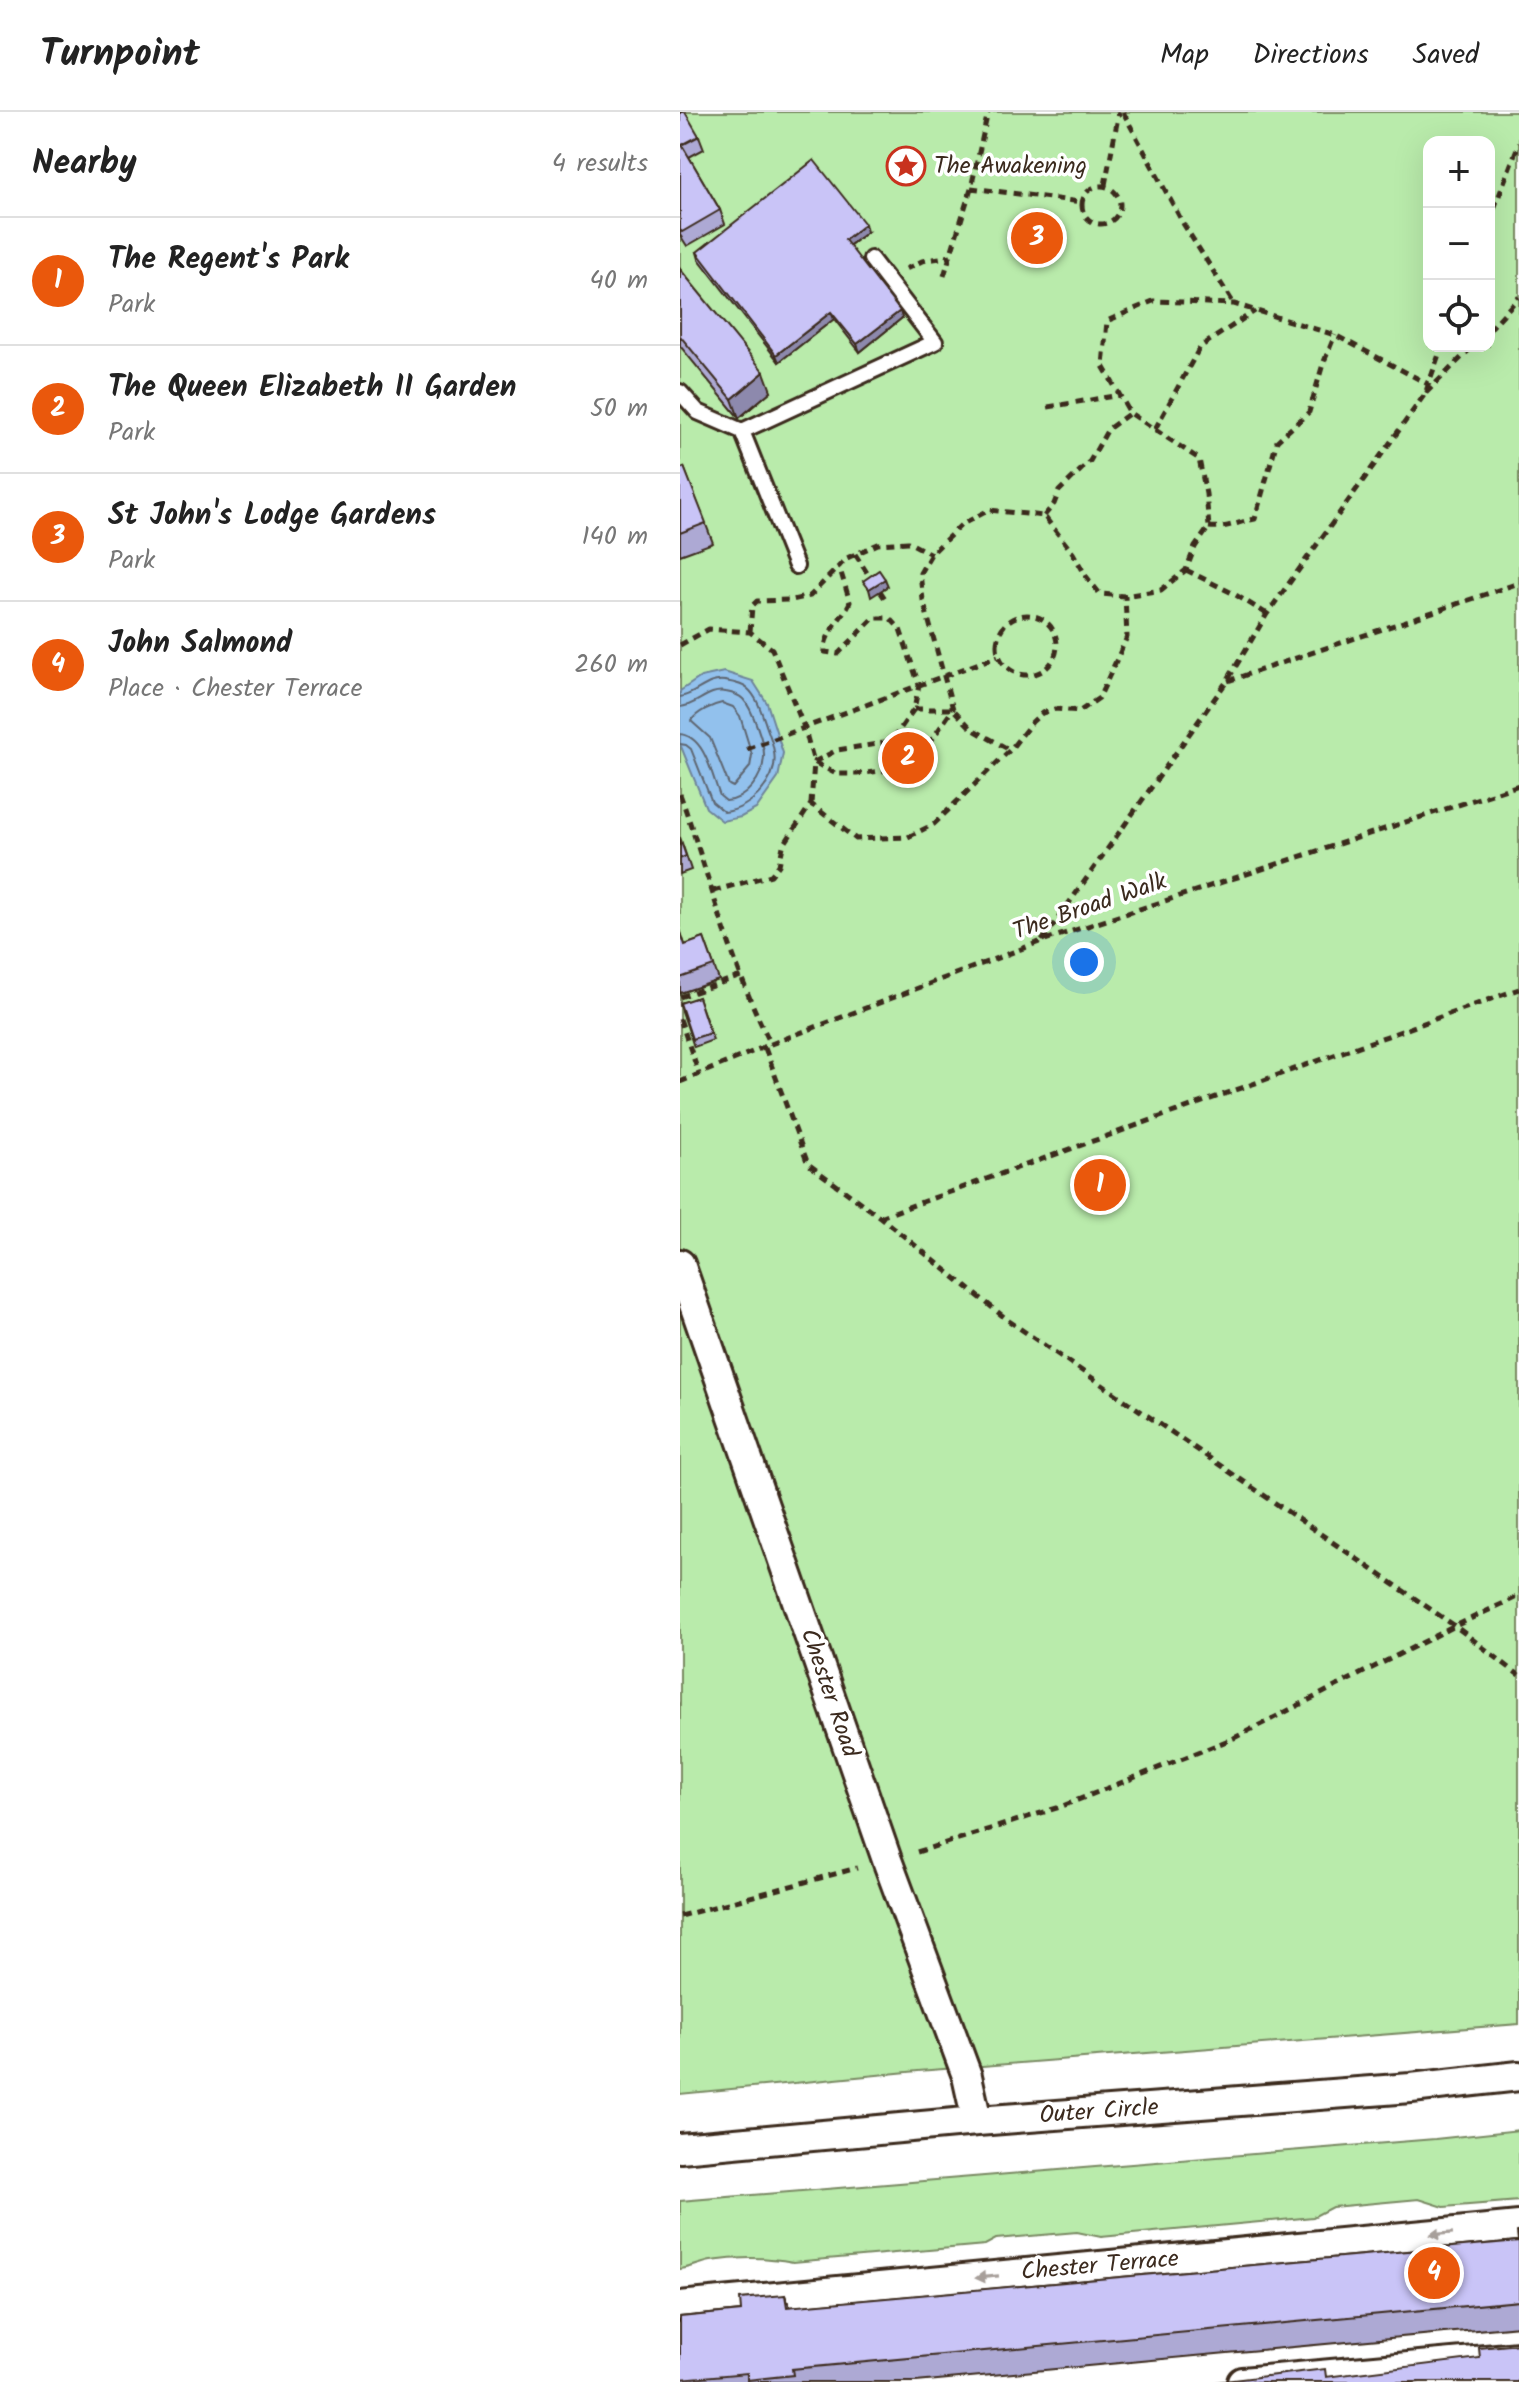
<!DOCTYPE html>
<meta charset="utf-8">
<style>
:root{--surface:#fff;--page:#f2f2f2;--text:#222;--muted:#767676;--line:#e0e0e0;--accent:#ea580c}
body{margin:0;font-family:Kalam,sans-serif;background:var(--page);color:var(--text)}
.controls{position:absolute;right:24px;top:24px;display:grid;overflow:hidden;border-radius:16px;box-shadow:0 8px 32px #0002}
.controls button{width:72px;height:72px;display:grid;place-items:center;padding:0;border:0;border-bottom:2px solid var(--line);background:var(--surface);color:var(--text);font:40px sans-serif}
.you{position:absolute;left:404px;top:850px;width:28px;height:28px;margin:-20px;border:6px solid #fff;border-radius:50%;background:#1a73e8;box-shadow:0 0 0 12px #1a73e833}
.badge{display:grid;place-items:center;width:52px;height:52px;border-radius:50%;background:var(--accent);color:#fff;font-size:26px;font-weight:700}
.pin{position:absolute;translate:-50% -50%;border:4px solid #fff;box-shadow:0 2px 8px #0006}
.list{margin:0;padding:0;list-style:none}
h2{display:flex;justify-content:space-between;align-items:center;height:104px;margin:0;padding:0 32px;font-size:34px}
h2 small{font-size:26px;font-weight:400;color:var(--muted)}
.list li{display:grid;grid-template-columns:52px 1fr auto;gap:24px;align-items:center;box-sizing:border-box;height:128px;padding:0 32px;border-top:2px solid var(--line)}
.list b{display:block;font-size:30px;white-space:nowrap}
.list p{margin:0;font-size:26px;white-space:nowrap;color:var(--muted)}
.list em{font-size:26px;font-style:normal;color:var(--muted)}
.icon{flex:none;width:44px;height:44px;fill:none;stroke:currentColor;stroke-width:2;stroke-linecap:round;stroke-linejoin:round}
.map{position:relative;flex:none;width:839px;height:2270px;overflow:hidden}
header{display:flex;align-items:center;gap:48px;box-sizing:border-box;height:112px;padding:0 40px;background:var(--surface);border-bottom:2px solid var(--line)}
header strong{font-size:38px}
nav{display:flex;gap:44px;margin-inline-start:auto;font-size:28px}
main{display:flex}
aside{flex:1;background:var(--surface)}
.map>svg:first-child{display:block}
.green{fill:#b9ebab;stroke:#7a8a64;stroke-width:2;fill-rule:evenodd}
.water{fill:#92c1ed;stroke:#6f859a;stroke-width:2}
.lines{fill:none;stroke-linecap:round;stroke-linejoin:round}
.shore{stroke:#5e6671;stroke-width:2}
.lane-casing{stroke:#3b2a1e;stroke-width:20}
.street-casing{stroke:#3b2a1e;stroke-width:34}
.path{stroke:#3b2a1e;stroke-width:5;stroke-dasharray:8 6;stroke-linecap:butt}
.lane{stroke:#fff;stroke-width:14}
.street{stroke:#fff;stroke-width:28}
.wall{fill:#ada9d4;stroke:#3b2a1e;stroke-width:2}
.shaded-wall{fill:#8d89ad;stroke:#3b2a1e;stroke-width:2}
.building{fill:#c9c4f7;stroke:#3b2a1e;stroke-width:2}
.oneway{fill:#a79f9a}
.labels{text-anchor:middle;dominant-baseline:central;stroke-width:7;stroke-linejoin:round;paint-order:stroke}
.poi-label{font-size:24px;fill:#3b2a1e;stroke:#fff;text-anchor:start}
.street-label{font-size:24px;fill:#3b2a1e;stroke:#fff}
</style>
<header>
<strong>Turnpoint</strong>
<nav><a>Map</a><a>Directions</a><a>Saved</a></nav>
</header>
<main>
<aside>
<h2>Nearby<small>4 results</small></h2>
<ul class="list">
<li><span class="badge">1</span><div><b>The Regent's Park</b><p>Park</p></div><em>40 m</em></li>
<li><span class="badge">2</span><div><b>The Queen Elizabeth II Garden</b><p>Park</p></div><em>50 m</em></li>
<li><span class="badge">3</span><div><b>St John's Lodge Gardens</b><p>Park</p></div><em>140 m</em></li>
<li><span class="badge">4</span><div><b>John Salmond</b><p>Place · Chester Terrace</p></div><em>260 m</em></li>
</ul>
</aside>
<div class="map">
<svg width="839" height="2270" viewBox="0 0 839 2270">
<rect width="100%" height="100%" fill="#fff"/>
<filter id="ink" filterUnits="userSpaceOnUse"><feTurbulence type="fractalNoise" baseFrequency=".0125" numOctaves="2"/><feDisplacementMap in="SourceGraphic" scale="16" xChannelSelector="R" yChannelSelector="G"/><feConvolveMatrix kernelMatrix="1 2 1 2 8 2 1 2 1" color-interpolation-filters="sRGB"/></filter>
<g filter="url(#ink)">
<path class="green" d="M0 0H839V1912L238 1959 0 1982ZM749 30H809V234H749Z
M839 2018V2089L764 2095 739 2087 652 2095 633 2105 421 2125 397 2120 316 2127 305 2133 113 2150C87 2145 57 2145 31 2149 20 2151 11 2156 0 2157V2089L755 2027Z"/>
<path class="water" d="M44 560 73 569 87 591 103 641 98 666 76 697 61 705 42 709 26 696 0 632V579L21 565Z"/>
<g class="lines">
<path class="shore" d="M0 585C16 583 27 566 45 569 51 570 64 573 68 577 77 585 81 599 85 610 88 620 93 630 94 640 99 668 71 697 44 700L32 690 11 637 6 633 0 632
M42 591 53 595 60 604 72 643 70 655 53 675 49 673 30 626 11 609C17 600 32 593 42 591Z
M0 595C17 594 28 576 46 580 52 581 59 583 63 587 72 596 85 633 84 645 83 665 66 688 46 689L40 684C32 664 25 624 0 622"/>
<defs>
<path id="lane" d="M0 280 18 300 62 319 255 230 191 147
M62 319 116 454"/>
<path id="street" d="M0 1152 207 1748 287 1964 297 2009
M0 2036 297 2009 731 1976 839 1964
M0 2194 839 2114
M562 2270 839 2245"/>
</defs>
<use href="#lane" class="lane-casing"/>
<use href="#street" class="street-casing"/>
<path class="path" d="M443 0 504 113 554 192
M425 73 439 0
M402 93a19 19 0 1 1 38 0a19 19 0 1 1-38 0Z
M291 76 401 90
M809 110 839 31
M226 157 242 149 271 144
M264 164 291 76 308 0
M809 218 839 185
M746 281 793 234
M368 295 440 283
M475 317 520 235 575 199
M364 404 374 392 379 379 410 349 428 317 450 301
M529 415C546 417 558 410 575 407L597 329 629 300 643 252 655 223
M175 442 193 470
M506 458 554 482 587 502
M200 479 206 488
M317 533a30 30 0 1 1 60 0a30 30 0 1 1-60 0Z
M70 520 72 494 77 489 112 488 130 484 167 446 198 432 228 430 251 442
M0 533 29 517 70 520 92 537 124 615 134 650 156 662H177L217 657 244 639 273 597 243 488 240 461 251 442 281 413 309 398 364 404 393 441 406 464 420 482 445 484 481 478 506 458 515 435 529 415 526 382 519 347 450 301 423 254 427 209 473 189 554 192 655 223 748 272
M548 569 839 471
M234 597H273L292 617 330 638
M67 637 318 544
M0 682C30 765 50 853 91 932
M131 692 134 650 157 638 211 630 234 597 239 573 220 517 210 506H194L158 542 145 540C143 522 163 506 170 490L159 454
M33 779 91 763 99 753 103 734 131 692 176 727 228 725 254 712 330 638 352 610 362 601 375 597 400 599 419 586 447 525 445 484
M362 829 547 569 587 502 745 282 762 234
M0 885 61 864
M0 907 19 962
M85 936 128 1052 200 1105 329 1209 775 1514 839 1563
M0 970 91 932 362 829 839 673
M200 1105 839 877
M237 1740 380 1695 554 1626 775 1514 839 1484
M0 1804 177 1756"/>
<use href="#lane" class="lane"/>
<use href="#street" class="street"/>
</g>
<path class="wall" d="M0 0 19 24 24 37 9 45 40 98 45 112 7 134 0 123Z
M187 120 169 134 222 206 180 240 154 207 99 250 19 147 17 140Z
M0 157 91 279 59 306 0 234Z
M4 355 33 431 0 443V357Z
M0 725 11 758 0 762Z
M0 817 5 833 24 826 39 868 0 881Z
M18 885 33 928 14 935 0 893Z
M839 2119V2214L236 2270H0V2205L61 2199 105 2183 110 2195 838 2129Z"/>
<path class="shaded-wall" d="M185 112 187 120 167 135 165 128Z
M220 199 222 206 180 240 177 232Z
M151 200 154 207 99 250 96 243Z
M84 260 91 279 59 306 52 287Z
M205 467 208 474 191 485 189 477Z"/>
<path class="building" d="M0 0H5L19 24 2 33 40 98 2 120 0 118Z
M134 48 185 112 165 128 220 199 177 232 151 200 96 243 17 140Z
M0 157 84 260 52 287 0 224Z
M4 355 26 411 0 421V357Z
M199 458 205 467 189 477 183 469Z
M0 727 6 744 0 747Z
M0 818 5 833 24 826 34 854 0 866Z
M18 885 30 921 12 927 0 891Z
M839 2119V2189L112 2257 113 2263 67 2268V2261L0 2267V2205L61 2199 60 2187 105 2183 107 2195 838 2129 837 2120Z
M839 2232V2270H536L645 2257 646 2265 800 2246 799 2236Z"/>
<defs><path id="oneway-solid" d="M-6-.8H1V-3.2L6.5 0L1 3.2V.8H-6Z" transform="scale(2)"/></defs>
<g class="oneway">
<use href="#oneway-solid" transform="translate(761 2122) rotate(175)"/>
<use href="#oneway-solid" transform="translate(307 2165) rotate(175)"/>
</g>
</g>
<defs>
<symbol id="sight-ring" viewBox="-11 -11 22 22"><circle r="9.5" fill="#fff" stroke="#c8321e" stroke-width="1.5"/><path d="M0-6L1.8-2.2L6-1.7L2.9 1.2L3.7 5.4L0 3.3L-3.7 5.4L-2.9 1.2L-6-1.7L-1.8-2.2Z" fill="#c8321e"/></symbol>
</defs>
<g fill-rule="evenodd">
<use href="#sight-ring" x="204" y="32" width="44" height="44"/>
</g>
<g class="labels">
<g class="poi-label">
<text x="254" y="54">The Awakening</text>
</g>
<g class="street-label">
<text transform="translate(410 795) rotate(-19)">The Broad Walk</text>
<text transform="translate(149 1581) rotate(71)">Chester Road</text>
<text transform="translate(419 2000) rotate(-4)">Outer Circle</text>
<text transform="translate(420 2154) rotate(-5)">Chester Terrace</text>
</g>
</g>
</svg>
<div class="controls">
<button>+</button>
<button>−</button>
<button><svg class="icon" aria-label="locate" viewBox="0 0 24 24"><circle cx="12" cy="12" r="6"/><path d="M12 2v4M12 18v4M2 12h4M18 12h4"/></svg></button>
</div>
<div class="you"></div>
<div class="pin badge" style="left:420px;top:1073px">1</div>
<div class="pin badge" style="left:228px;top:646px">2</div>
<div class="pin badge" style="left:357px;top:126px">3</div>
<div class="pin badge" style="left:754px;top:2161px">4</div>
</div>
</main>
